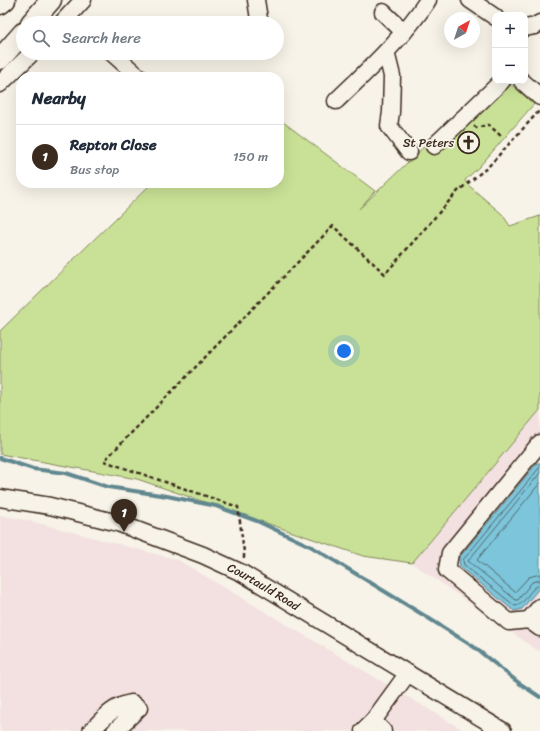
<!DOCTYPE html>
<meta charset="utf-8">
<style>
:root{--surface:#fff;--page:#f6f6f7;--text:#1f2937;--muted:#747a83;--line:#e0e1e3;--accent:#3b2a1e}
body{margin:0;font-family:Sriracha,sans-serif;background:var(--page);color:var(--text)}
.controls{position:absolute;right:12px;top:12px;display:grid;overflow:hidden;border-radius:8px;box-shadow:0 4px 16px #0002}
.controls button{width:36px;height:36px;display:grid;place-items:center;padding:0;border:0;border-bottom:1px solid var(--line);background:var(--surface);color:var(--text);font:20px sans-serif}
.compass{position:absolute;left:444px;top:12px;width:36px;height:36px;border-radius:50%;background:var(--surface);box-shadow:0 4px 16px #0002;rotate:39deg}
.you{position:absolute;left:344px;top:351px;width:14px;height:14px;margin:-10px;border:3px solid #fff;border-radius:50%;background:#1a73e8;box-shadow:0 0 0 6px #1a73e833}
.badge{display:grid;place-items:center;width:26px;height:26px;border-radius:50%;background:var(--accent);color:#fff;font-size:13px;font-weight:700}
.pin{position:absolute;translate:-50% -33px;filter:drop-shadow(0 1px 2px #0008)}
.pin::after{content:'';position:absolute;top:21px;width:14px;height:12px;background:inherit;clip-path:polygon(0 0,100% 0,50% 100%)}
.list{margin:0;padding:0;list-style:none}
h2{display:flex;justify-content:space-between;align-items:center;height:52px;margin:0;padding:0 16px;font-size:17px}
h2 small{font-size:13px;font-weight:400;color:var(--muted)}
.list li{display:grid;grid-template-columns:26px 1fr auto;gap:12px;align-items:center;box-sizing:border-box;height:64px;padding:0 16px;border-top:1px solid var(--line)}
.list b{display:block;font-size:15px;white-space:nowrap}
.list p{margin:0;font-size:13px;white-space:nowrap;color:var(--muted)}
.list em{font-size:13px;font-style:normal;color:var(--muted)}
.icon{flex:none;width:22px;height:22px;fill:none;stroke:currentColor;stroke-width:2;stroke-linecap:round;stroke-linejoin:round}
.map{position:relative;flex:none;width:540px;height:731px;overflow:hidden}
.search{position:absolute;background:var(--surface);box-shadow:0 4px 16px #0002;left:16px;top:16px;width:268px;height:44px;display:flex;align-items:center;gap:10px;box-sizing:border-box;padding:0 14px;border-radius:22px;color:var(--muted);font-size:15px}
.panel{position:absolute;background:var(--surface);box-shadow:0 4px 16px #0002;left:16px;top:72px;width:268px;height:116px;border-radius:16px}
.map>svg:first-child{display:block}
.built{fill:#f3e0e0}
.green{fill:#c9e196;stroke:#82865a}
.water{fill:#7bc5db;stroke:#61878f}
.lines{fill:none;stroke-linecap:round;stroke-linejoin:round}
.shore{stroke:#55686a;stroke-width:1}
.stream{stroke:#61878f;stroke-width:4}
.minor-casing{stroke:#3b2a1e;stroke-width:19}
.major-casing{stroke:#3b2a1e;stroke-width:23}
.path{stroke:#3b2a1e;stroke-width:2.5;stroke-dasharray:4 3;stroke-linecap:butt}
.minor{stroke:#f7f3e8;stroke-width:16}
.major{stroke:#f7f3e8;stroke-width:20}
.labels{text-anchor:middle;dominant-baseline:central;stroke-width:3.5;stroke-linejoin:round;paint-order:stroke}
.poi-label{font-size:12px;fill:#3b2a1e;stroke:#f7f3e8;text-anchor:end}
.street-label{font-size:12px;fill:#3b2a1e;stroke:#f7f3e8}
</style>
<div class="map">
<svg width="540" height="731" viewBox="0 0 540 731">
<rect width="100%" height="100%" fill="#f7f3e8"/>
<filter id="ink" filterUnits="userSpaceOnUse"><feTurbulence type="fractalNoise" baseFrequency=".025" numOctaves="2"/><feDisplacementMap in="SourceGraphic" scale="8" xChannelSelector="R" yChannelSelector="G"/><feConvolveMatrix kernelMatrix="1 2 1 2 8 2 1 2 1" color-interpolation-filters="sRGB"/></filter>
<g filter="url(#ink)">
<path class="built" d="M540 410V652L412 563Z
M0 515 30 521 178 560 465 731H0Z"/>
<path class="green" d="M507 81 534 104 479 167 465 180 467 184 502 214 510 226 540 216V410L412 563 363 556 137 479 0 454V331L152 183H279V119L375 191 359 209 431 140Z"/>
<path class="water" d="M537 463H540V587L522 609 514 611 460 567 459 558Z"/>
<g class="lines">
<path class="shore" d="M540 467 463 560 464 565 515 606C526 605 529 587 540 585
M540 473 468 561 516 600H518L532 582 540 580
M540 483 477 560 515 592 529 577 540 574"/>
<path class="stream" d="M0 458 33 469 66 473 108 487 167 496 216 506 257 521 312 547 425 616 474 647 519 683 540 697"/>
<defs>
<g id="minor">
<path d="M256 0 259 19"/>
<path d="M470 0 495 17"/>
<path d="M383 12 404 32"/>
<path d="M62 23 83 0"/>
<path d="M525 28 535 26 540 23"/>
<path d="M386 52 392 76 391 112 389 126 409 152"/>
<path d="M112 53 139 77"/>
<path d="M522 81 540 97"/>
<path d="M0 84 32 53"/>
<path d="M336 101C369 69 403 38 428 0"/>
<path d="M434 146 502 81"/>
<path d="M540 443 450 553 447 570 509 622 529 620 540 628"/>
<path id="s1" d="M0 498 50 506 118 523 203 555 242 573 503 731"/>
<path d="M529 620 540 607"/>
<path d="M373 721 383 731"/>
<path d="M91 731C104 718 113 706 132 703L139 708 115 731"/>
<path d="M363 731 373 721 408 673"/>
</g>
<path id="major" d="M0 4 5 0
M31 23 51 0
M0 59 23 33"/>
</defs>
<use href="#minor" class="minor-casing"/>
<use href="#major" class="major-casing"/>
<path class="path" d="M474 126 477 128 486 125H489L501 136
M244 558V552L238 507 104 461 333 226 385 274 458 191 488 167 540 110"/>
<use href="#minor" class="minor"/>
<use href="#major" class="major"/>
</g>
</g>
<defs>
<symbol id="church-ring" viewBox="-11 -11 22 22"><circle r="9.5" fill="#f7f3e8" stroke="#3b2a1e" stroke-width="1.5"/><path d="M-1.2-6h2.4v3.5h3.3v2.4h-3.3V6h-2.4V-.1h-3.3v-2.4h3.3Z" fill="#3b2a1e"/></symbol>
</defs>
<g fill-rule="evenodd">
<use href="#church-ring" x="456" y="130" width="25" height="25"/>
</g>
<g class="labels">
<g class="poi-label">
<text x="454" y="143">St Peters</text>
</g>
<g class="street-label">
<text stroke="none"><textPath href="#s1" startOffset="280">Courtauld Road</textPath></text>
</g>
</g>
</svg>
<div class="controls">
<button>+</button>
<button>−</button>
</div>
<svg class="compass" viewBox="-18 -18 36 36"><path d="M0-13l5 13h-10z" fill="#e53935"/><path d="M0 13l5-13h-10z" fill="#747a83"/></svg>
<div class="you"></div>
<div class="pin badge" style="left:124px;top:532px">1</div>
<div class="search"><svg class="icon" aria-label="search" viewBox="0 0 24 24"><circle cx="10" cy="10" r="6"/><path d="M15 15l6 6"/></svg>Search here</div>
<section class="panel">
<h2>Nearby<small></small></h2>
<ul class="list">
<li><span class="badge">1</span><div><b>Repton Close</b><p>Bus stop</p></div><em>150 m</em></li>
</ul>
</section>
</div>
